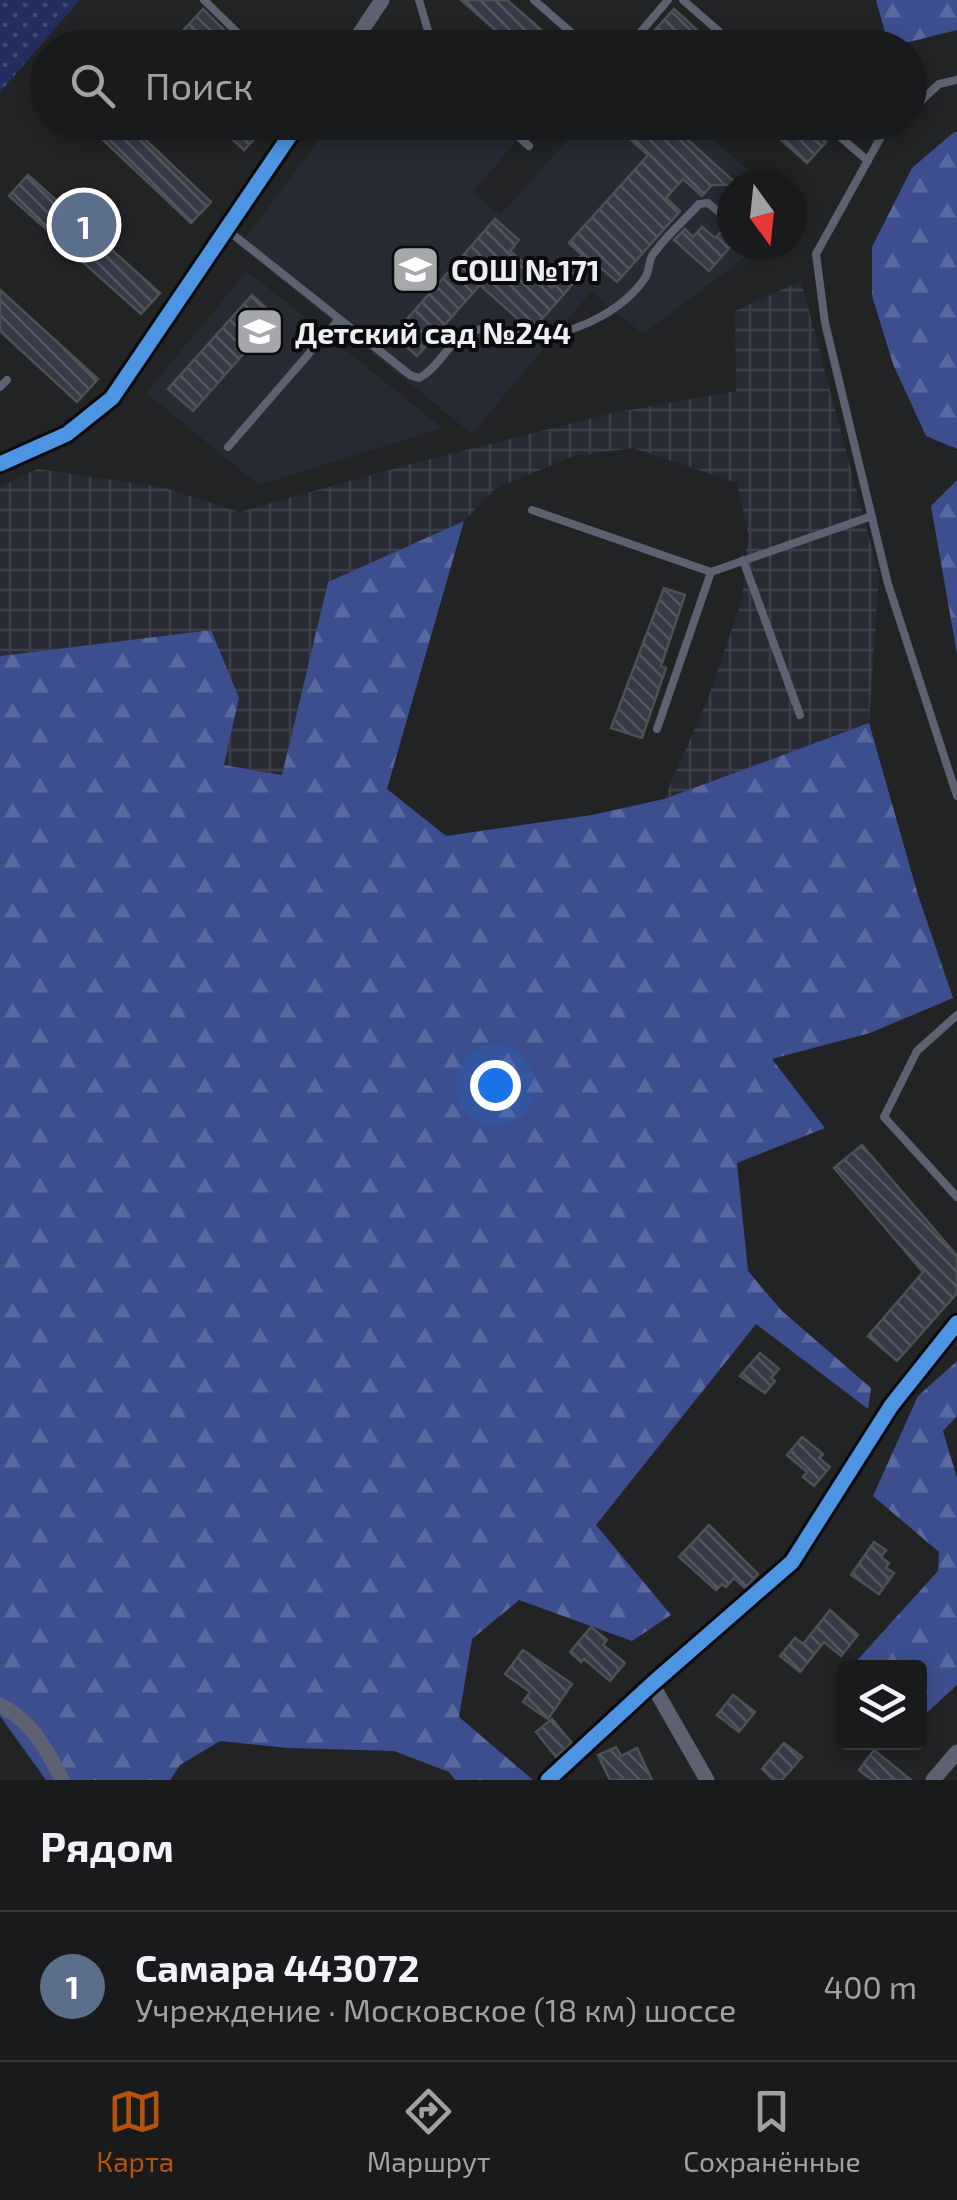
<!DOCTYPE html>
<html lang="ru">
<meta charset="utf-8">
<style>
:root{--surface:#191a1c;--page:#222325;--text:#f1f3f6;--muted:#9fa1a3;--line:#37383b;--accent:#b45309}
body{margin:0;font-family:"Exo 2",sans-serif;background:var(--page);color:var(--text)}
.controls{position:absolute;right:30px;bottom:30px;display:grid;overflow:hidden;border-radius:10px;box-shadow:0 5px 15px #0003}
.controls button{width:90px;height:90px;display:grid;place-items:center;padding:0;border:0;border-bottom:2px solid var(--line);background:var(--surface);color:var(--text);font:50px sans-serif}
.compass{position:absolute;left:717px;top:170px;width:90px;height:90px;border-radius:50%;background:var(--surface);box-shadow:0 5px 15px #0003;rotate:165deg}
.you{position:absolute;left:495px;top:1085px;width:35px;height:35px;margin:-25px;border:8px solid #fff;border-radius:50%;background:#1a73e8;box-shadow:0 0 0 15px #1a73e833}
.badge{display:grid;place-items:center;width:65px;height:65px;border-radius:50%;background:var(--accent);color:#fff;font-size:32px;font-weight:700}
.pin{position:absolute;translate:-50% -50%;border:5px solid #fff;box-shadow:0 2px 10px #0006}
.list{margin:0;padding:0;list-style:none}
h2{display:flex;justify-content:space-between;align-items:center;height:130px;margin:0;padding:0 40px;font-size:42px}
h2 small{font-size:32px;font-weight:400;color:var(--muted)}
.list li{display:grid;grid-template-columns:65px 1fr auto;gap:30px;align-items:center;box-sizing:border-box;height:150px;padding:0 40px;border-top:2px solid var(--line)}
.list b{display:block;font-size:38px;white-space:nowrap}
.list p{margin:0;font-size:32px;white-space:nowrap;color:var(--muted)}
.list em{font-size:32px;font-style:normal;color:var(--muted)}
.icon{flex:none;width:55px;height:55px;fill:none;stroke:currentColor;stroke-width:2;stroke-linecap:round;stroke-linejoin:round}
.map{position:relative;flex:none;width:957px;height:1780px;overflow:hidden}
.search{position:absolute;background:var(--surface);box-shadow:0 5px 15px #0003;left:30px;right:30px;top:30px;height:110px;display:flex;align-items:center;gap:25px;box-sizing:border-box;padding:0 35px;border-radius:55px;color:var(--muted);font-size:38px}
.sheet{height:280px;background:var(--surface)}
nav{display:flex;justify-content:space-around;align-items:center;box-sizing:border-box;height:140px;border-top:2px solid var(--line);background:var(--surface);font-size:28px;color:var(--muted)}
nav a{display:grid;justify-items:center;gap:5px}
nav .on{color:var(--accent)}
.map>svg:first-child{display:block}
.built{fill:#272a33}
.industrial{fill:url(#industrial-grid)}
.grass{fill:url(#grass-dots)}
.forest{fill:url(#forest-firs)}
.building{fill:url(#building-back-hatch);stroke:#4e5052;stroke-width:2.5}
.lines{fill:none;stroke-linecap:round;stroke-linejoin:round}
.lane{stroke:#5d6272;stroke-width:8}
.street{stroke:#5d6272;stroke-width:15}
.cycleway-casing{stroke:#0b0b0d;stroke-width:21}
.cycleway{stroke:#4d94e3;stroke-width:15}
.labels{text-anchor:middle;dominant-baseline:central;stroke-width:8;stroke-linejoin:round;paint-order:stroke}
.poi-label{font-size:30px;font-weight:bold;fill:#edeef1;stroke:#0b0b0d;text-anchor:start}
</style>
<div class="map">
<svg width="957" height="1780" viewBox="0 0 957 1780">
<defs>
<pattern id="industrial-grid" width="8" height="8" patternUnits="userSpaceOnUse" patternTransform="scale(2.5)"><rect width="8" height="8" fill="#272a33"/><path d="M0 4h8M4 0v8" fill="none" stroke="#3c3f47"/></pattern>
<pattern id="grass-dots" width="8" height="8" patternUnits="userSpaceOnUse" patternTransform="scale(2.5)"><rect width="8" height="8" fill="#222e60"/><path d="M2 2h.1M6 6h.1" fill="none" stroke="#424d77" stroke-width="1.8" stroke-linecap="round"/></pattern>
<pattern id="forest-firs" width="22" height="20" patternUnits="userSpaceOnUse" patternTransform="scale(2.5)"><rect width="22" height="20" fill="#3d4e8e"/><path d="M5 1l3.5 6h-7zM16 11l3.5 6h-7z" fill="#59689e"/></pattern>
<pattern id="building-back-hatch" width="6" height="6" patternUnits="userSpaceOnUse" patternTransform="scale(2.5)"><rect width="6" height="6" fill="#363a47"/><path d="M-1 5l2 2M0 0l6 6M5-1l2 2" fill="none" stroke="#535762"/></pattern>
</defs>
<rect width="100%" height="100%" fill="#212325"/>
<path class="built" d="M332 123H522L528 127 473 192 500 215 583 123H692L766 185H732V245H761L643 334 591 292 472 434 239 246Z
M247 271 443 428 259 485 146 393Z"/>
<path class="industrial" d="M801 281 879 575 869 723 664 799 708 698 742 600 748 534 737 483 633 448 573 456 495 489 464 521 328 582 282 775 224 765 239 698 210 630 0 656V487L37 469 162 487 239 512 411 464 612 413 736 391 735 311Z"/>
<path class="grass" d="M0 0H80L0 92Z"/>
<path class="forest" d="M876 0H957V30L889 47Z
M954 132H957V449L926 436 893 364 872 296V247L912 168Z
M957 480V654L931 506Z
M464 521 387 789 446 836 592 815 664 799 869 723 918 895 953 998 870 1033 772 1059 825 1128 737 1163 748 1271 782 1311 871 1388 868 1409 756 1324 596 1525 671 1615 632 1641 519 1600 472 1639 459 1717 533 1780H455L449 1772 394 1751 288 1748 220 1741 180 1765 170 1780H46L0 1716V656L211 630 239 698 224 765 282 775 328 582Z
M957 1361V1416L943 1431 957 1478V1685L920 1719V1668L851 1667 938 1571 939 1552 873 1496 918 1396Z"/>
<path class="building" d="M461 0H507L562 48H516Z
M203 9 242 48H167Z
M674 9 717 48H675L655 30Z
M84 122H127L211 202 191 223Z
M214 122H270L244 150Z
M611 122H668L738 185H712L702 196 683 179 666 198 680 211 617 282 593 261 534 328 527 327 480 285 417 356 393 335 495 219 519 240 510 251 552 288 582 255 569 243 648 155Z
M761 122H803L826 142 807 163Z
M28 175 160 293 141 314 9 196Z
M732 220V245L709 271 674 240 685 229 693 237 702 227 715 238Z
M0 290 98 379 77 402 0 331Z
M252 295 276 317 193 411 168 389Z
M664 588 685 595 661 666 666 668 642 738 611 728Z
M862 1145 957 1256V1293L897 1361 868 1336 923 1272 834 1168Z
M760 1353 779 1369 771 1378 775 1381 765 1393 740 1376Z
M802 1437 823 1454 819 1458 830 1467 814 1486 803 1477 807 1472 787 1455Z
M709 1525 758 1574 745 1588 734 1578 726 1587 722 1584 716 1590 679 1557Z
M874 1542 886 1550 881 1557 889 1563 886 1568 894 1573 879 1594 851 1575Z
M830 1610 858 1635 841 1656 824 1642 800 1672 780 1656 795 1638 803 1644Z
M591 1627 607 1640 603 1645 625 1663 610 1681 584 1659 581 1662 570 1652Z
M523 1650 572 1684 548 1719 523 1702 530 1692 505 1674Z
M733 1695 755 1712 739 1732 717 1715Z
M552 1719 572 1743 556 1757 536 1732Z
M784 1743 802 1757 782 1780H774L762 1769Z
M616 1747 621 1756 637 1748 652 1780H610L598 1755Z
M874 1750 911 1780H872L859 1770Z"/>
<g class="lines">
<path class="lane" d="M204 0 253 48
M419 0 433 48
M534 0 589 48
M683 0 738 48
M627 48 668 0
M910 111 939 84 957 80
M502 122 529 146
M823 122 868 161
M896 122 882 135 816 254 825 323 888 584 957 796
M226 229 410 375 419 378C439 368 449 340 470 332 493 323 523 338 547 335 583 330 625 308 645 278 650 271 648 263 652 256 664 237 684 221 699 204L708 203 725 217
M0 387 7 380
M228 447 339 319
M532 510 711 572 872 516
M743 560 800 715
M657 729 711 572
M957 1015 917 1051 884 1117 957 1197"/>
<path class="street" d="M350 48 382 0
M0 464 67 434 112 398 299 122
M652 1684 707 1780
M0 1705C30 1719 48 1751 62 1780
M548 1780 652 1684 792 1562 891 1406 957 1323
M933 1780 957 1752"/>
<defs>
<path id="cycleway" d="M0 464 67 434 112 398 299 122
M548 1780 652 1684 792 1562 891 1406 957 1323"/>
</defs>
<use href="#cycleway" class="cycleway-casing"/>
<use href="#cycleway" class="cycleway"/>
</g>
<defs>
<symbol id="school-square" viewBox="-11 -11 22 22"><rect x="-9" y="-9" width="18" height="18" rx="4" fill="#a6a7aa" stroke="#0b0b0d"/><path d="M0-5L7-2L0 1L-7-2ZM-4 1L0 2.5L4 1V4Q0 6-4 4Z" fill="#fff"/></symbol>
</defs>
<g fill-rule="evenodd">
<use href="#school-square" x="388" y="242" width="55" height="55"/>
<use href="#school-square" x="232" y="304" width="55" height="55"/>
</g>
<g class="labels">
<g class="poi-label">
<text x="451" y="269">СОШ №171</text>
<text x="295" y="332">Детский сад №244</text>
</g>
</g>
</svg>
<div class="controls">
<button><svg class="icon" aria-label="layers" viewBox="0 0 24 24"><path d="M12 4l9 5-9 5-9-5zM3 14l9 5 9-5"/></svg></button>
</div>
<svg class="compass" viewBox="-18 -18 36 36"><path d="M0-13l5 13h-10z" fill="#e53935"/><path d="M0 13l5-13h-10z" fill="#9fa1a3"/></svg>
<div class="you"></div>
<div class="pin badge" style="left:84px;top:225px;background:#5c6f8a">1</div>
<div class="search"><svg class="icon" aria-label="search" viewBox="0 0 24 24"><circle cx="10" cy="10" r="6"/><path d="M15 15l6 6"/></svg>Поиск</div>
</div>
<section class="sheet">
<h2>Рядом<small></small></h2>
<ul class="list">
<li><span class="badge" style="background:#5c6f8a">1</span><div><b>Самара 443072</b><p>Учреждение · Московское (18 км) шоссе</p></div><em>400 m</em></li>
</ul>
</section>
<nav>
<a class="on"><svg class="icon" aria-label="map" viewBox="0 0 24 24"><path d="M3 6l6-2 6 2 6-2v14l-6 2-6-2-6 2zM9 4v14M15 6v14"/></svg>Карта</a>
<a><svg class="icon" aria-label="directions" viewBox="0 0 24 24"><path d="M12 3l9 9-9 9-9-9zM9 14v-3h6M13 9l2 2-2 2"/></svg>Маршрут</a>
<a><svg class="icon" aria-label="saved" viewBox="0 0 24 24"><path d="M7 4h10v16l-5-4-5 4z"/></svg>Сохранённые</a>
</nav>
